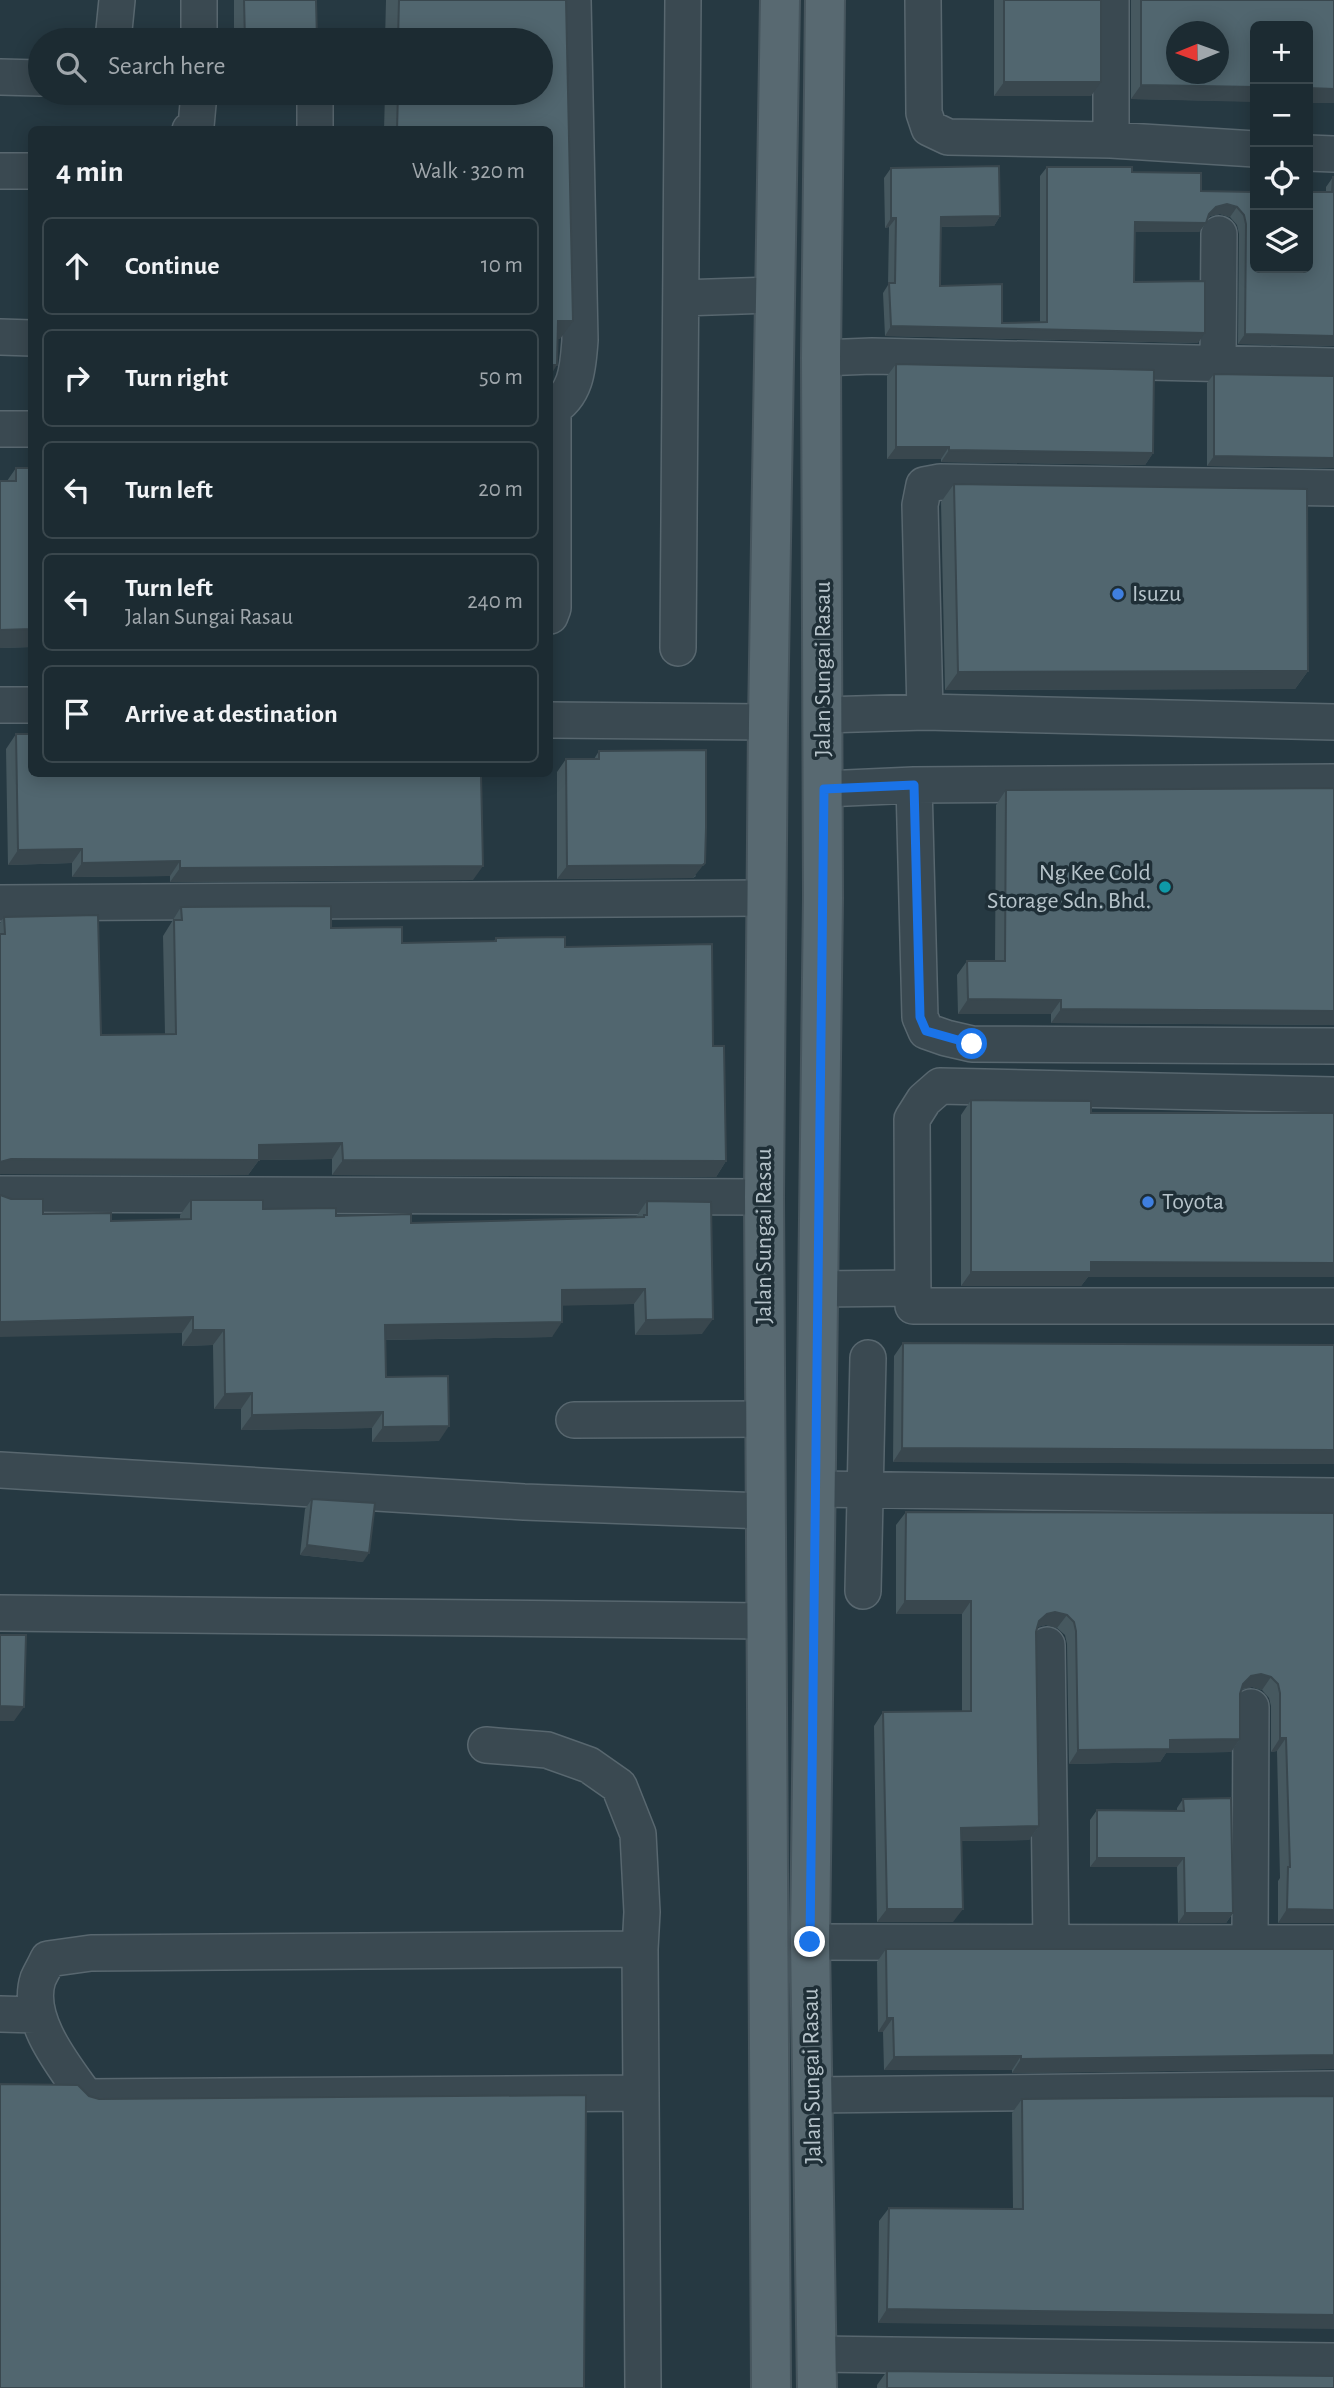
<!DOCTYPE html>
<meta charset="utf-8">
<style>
:root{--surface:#1c2b32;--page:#29373e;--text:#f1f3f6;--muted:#a0a7ac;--line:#3a474d}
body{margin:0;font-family:"Alegreya Sans",sans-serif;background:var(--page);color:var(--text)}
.controls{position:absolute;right:21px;top:21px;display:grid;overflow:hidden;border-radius:10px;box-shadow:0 4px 18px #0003}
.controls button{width:63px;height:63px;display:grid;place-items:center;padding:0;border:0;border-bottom:2px solid var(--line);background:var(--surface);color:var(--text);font:35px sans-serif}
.compass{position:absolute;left:1166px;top:21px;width:63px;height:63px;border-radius:50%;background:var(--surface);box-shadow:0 4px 18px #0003;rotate:269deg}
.stop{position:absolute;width:21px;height:21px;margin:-16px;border:5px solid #1a73e8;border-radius:50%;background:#fff}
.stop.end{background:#1a73e8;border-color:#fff;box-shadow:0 2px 7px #0008}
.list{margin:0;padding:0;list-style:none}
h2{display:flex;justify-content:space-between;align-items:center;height:91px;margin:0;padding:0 28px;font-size:30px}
h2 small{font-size:23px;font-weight:400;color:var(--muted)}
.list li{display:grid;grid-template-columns:46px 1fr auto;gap:21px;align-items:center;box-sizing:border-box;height:98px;margin:0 14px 14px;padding:0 14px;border:2px solid var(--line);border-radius:10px}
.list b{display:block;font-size:26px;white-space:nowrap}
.list p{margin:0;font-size:23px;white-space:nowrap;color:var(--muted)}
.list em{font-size:23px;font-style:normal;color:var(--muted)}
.icon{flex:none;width:38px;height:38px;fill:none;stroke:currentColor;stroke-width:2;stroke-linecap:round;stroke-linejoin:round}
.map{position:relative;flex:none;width:1334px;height:2388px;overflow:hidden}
.search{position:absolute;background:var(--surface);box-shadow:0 4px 18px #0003;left:28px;top:28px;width:525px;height:77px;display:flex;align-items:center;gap:18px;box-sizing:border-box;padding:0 24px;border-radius:38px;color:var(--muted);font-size:26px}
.panel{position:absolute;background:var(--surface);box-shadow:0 4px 18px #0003;left:28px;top:126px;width:525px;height:651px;border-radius:10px}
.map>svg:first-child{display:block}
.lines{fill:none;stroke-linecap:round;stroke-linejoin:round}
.minor-casing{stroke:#58676f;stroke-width:38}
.major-casing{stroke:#47565e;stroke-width:42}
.minor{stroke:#3a4951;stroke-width:35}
.major{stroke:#586971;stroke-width:38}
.wall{fill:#46585f}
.shaded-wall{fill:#39474e}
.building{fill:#51666f;stroke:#39474e;stroke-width:2;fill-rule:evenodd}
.route{stroke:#1a73e8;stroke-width:9}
.shop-dot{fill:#3f7fe0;stroke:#1f2f37;stroke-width:2.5}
.culture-dot{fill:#0f9aa8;stroke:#1f2f37;stroke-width:2.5}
.labels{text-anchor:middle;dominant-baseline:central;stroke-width:7;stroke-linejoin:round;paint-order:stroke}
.poi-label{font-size:24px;fill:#b7c4cb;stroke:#1f2f37;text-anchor:start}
.street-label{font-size:24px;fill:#b7c4cb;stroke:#1f2f37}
</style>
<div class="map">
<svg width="1334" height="2388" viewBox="0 0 1334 2388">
<rect width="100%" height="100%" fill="#263942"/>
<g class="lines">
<defs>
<path id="minor" d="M199 0V40
M923 0 924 113 929 128 948 137 1111 140 1255 149
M1111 0V140
M113 40 117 0
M0 77 40 78
M315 93V130
M190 130 196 126 199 93
M1308 153 1334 154
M0 171H32
M681 298 774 295
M0 337 32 338
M821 358 872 356 1334 366
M1218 363 1219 234
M550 410C577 395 578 367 580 340L573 0
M0 429H32
M550 616 553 608V408
M678 648 683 0
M0 705H32
M925 712 920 505 924 485 940 482 1334 488
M823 715 925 712 1334 722
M550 720 768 722
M914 785 920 1017 926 1031 946 1038 972 1044 1334 1046
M824 789 914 785 1334 782
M0 903 766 898
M1334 1095 940 1086 924 1100 912 1119 913 1306H1334
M0 1194 764 1197
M818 1289 913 1288
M574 1420 765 1419
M0 1470 524 1502 765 1511
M815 1489 1334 1496
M863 1591 868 1358
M0 1613 766 1621
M1047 1645 1051 1942
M486 1745 547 1750 589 1765 619 1786 638 1834 642 1912 640 1949 643 2388
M810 1942 1334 1943
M1250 1943 1251 1707
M640 1949 91 1953 48 1959C45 1966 41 1972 38 1979 25 2019 64 2066 86 2097L641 2093
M0 2014 36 2015
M812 2095 1334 2089
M817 2354 1334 2361"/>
<path id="major" d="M771 2388 764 1197 768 722 780 0
M817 2388 810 1942 823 898 821 358 825 0"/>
</defs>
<use href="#minor" class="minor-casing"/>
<use href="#major" class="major-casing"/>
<use href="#minor" class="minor"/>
<use href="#major" class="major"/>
</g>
<path class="wall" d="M234 0H316L317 40H234Z
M386 0H566L560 339 550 130H384L385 93H541V40H385Z
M994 0H1101L1091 96H994Z
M1131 0H1334V103L1131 99Z
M1047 167 1132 172 1201 191 1326 192V187L1333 177H1334V346L1238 344 1239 234 1237 225 1230 217 1220 214 1210 216 1199 232H1135L1134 282 1198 343 885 336 883 293 888 285 889 227 885 228 884 178 891 168 1000 216 994 226 941 227 940 286 1002 323 1040 322V176Z
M896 364 1153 453 1145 465 941 462V459H887V376Z
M1214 374 1334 376V468L1207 466V383Z
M16 468H32V647L0 648 7 481Z
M954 484 1308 671 1295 689 945 690 941 502Z
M16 734 473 880 170 882V876L72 877V863L8 865 6 749Z
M599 751 696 876 693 878 557 879V772L566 759H594Z
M1334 788V1025L1051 1023V1014H958L957 975 967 961H995L996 805 1006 790Z
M181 907 331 928 402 943 494 941 496 938 565 947 713 1046 726 1161 716 1177 332 1175V1159L259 1160 248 1175 0 1174V923L4 917 101 1035 165 1034 163 936Z
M971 1100 1088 1277 1081 1286H961V1115Z
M1 1196 43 1214 111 1221 180 1219V1215L191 1200 263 1209 411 1223 636 1217 647 1201 702 1334 635 1335 634 1304 562 1305 552 1337 385 1340 386 1377 439 1441 372 1442V1428L241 1430V1409H214L213 1345 182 1346V1333Z
M903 1343 1334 1345V1464L893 1462 894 1356Z
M312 1499 363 1562 300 1555 305 1509Z
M906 1512 1334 1513V1923H1278V1881L1280 1878 1277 1751 1271 1752V1706L1269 1698 1262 1690 1252 1687 1241 1690 1240 1694V1739L1231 1752 1166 1753 1160 1762 1069 1764 1067 1644 1065 1635 1057 1628 1046 1625 1037 1627 1036 1632 1039 1826 1029 1840 962 1841 953 1922H877L874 1726 883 1712 962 1711V1614H896V1525Z
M1183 1799 1233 1913 1226 1923H1178L1177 1867H1090V1820L1097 1810 1177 1811V1808Z
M886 1949 1334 2069 1012 2073V2070H884L883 2032H878L877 1962Z
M1334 2096 878 2323 879 2221 889 2208 1013 2209 1012 2113 1022 2099Z
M887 2371 1334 2388H877V2385Z"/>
<path class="shaded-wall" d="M1004 82H1101L1091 96H994Z
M1141 85 1255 87V102L1131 99Z
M1308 88 1334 89V103H1308Z
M1227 204 1237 207 1230 217 1220 214 1210 216 1203 223H1206L1199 232H1128L1135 222 1209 214 1216 207Z
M1000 216 994 226 934 227 941 217Z
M891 218H896L889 227 885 228Z
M558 321H573L560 339H550Z
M891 326 1205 333 1198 343 885 336Z
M1245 334 1334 336V346L1238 344Z
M550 365H557L550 376Z
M896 447H949L941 459H887Z
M949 450 1153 453 1145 465 941 462Z
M1214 456 1334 458V468L1207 466Z
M32 629V647L0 648V630Z
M1308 671 1295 689 945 690 958 672Z
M82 849 72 863 8 865 18 850Z
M180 861 170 876 72 877 82 863Z
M705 863 693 878 557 879 567 866Z
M483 866 473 880 170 882 180 868Z
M968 999 1061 1000 1051 1014H958Z
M1061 1009 1334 1011V1025L1051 1023Z
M342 1143 332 1159 259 1160 248 1175 0 1174V1162L11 1159 259 1145Z
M343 1160 726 1161 716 1177 332 1175Z
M1091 1262 1334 1263V1277H1088L1081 1286H961L971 1272Z
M645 1289 634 1304 551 1306 562 1290Z
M193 1317 182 1333 0 1337V1322Z
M713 1319 702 1334 635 1335 646 1320Z
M562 1322 552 1337 374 1340 385 1325Z
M193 1330H224L213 1345 182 1346Z
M252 1393 241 1409H214L225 1394Z
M383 1412 372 1428 241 1430 252 1415Z
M449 1426 439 1441 372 1442 383 1427Z
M902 1448 1334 1450V1464L893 1462Z
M307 1545 369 1553 363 1562 300 1555Z
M905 1601H971L962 1614H896Z
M1055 1612 1067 1615 1057 1628 1046 1625 1037 1627 1039 1621 1047 1614Z
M1261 1674 1271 1677 1262 1690 1252 1687 1242 1689 1243 1684 1251 1676Z
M0 1706 24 1707 14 1721H0Z
M1280 1738H1286L1277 1751 1271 1752Z
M1240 1739 1231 1752 1166 1753 1160 1762 1069 1764 1078 1750 1170 1740Z
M1039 1826 1029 1840 952 1841 961 1828Z
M1097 1858H1184L1177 1867H1090Z
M887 1909H963L953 1922H877Z
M1287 1909 1334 1910V1923H1278Z
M1185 1913H1233L1226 1923H1178Z
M887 2018H893L883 2032H878Z
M1334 2055V2069L1012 2073 1021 2059Z
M1021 2056 1012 2070H884L894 2057Z
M887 2309 1334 2315V2329L878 2323Z"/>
<path class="building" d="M244 0H316L317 40H245Z
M399 0H566L573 321H558L557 365H550V130H397L398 93H541V40H398Z
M1004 0H1101V82H1004Z
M1141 0H1334V89L1308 88V26H1255V87L1141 85ZM1177 32H1219V74H1177Z
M999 166 1000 216 941 217 940 286 1002 284V323L1047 322V167H1132V172L1201 173V191L1255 192V268H1308V192H1332L1333 177H1334V336L1245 334 1246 224 1244 215 1237 207 1227 204 1216 207 1209 214 1206 223 1135 222 1134 282 1205 281V333L891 326 889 283H895L896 218H891V168Z
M896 364 1154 370 1153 453 949 450V447H896Z
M1214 374 1334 376V458L1214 456Z
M16 468H32V629L0 630V481H16Z
M954 484 1307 489 1308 671 958 672Z
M16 734H32V774H481L483 866 180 868V861L82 863V849L18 850Z
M706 750V828L705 863 703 865 567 866 566 759H599V751Z
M1334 788V1011L1061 1009V1000L968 999 967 961H1005L1006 790Z
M331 906V928L402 927V943L496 941V938L565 937V947L712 944 713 1046H724L726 1161 343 1160 342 1143 259 1145V1160L11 1159 0 1162V934H5L4 917 98 915 101 1035 176 1034 174 920H182L181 907Z
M971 1100 1091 1101V1113H1334V1263L1091 1262V1272H971Z
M0 1195 11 1199H43V1214L111 1213V1221L191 1219V1200H263V1209L336 1208V1216L411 1214V1223L644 1217V1215H647V1201L711 1202 713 1319 646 1320 645 1289 562 1290V1322L385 1325 386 1377 448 1376 449 1426 383 1427V1412L252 1415V1393L225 1394 224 1330H193V1317L0 1322Z
M903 1343 1334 1345V1450L902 1448Z
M312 1499 375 1503 369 1553 307 1545Z
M906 1512 1334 1513V1910L1287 1909 1288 1867H1290L1286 1738H1280V1693L1278 1684 1271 1677 1261 1674 1251 1676 1243 1684 1240 1694V1739L1170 1740V1749L1078 1750 1076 1631 1074 1622 1067 1615 1055 1612 1047 1614 1039 1621 1036 1632 1039 1826 961 1828 963 1909H887L883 1712 971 1711V1601H905Z
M0 1635H26L24 1707 0 1706Z
M1231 1798 1233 1913H1185L1184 1858H1097V1810L1184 1811 1183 1799Z
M886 1949H1334V2055L1021 2059V2056L894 2057 893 2018H887Z
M0 2084 78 2085 89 2096 99 2099 586 2095 584 2388H0Z
M1334 2096V2315L887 2309 889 2208 1023 2209 1022 2099Z
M887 2371 1334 2376V2388H887Z"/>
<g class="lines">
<path class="route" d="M810 1942 824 789 914 785 920 1017 926 1031 972 1044"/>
</g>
<g class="shop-dot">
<circle cx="1118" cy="594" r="7"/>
<circle cx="1148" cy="1202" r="7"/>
</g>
<circle class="culture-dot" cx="1165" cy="887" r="7"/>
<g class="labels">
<g class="poi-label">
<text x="1132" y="594">Isuzu</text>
<text x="1151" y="873" text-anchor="end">Ng Kee Cold<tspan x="1151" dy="28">Storage Sdn. Bhd.</tspan></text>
<text x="1162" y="1202">Toyota</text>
</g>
<g class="street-label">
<text transform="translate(823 669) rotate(-90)">Jalan Sungai Rasau</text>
<text transform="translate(764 1236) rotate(-90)">Jalan Sungai Rasau</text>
<text transform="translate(812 2076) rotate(-91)">Jalan Sungai Rasau</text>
</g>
</g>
</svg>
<div class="controls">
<button>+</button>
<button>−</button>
<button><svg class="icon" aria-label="locate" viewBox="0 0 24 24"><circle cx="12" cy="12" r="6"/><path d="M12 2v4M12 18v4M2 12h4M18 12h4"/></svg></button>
<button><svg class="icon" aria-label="layers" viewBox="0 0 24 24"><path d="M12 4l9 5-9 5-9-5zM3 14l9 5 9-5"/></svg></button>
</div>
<svg class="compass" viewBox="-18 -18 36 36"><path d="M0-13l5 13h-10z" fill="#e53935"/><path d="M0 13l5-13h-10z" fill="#a0a7ac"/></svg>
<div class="stop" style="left:972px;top:1044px"></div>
<div class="stop end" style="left:810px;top:1942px"></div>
<div class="search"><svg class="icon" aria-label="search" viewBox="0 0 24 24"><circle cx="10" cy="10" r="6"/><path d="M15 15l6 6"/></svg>Search here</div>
<section class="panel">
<h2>4 min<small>Walk · 320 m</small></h2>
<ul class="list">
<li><svg class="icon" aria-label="ahead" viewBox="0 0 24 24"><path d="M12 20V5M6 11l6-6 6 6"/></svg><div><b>Continue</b></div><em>10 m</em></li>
<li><svg class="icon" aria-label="right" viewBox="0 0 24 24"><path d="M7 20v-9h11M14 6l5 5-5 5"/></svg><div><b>Turn right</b></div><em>50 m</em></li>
<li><svg class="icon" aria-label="left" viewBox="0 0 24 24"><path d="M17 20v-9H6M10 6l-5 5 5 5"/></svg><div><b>Turn left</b></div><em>20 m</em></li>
<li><svg class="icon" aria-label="left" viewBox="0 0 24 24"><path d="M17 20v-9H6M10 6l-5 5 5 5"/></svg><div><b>Turn left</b><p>Jalan Sungai Rasau</p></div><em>240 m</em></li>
<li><svg class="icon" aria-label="arrive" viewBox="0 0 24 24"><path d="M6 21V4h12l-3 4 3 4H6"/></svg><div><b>Arrive at destination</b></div></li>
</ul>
</section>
</div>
